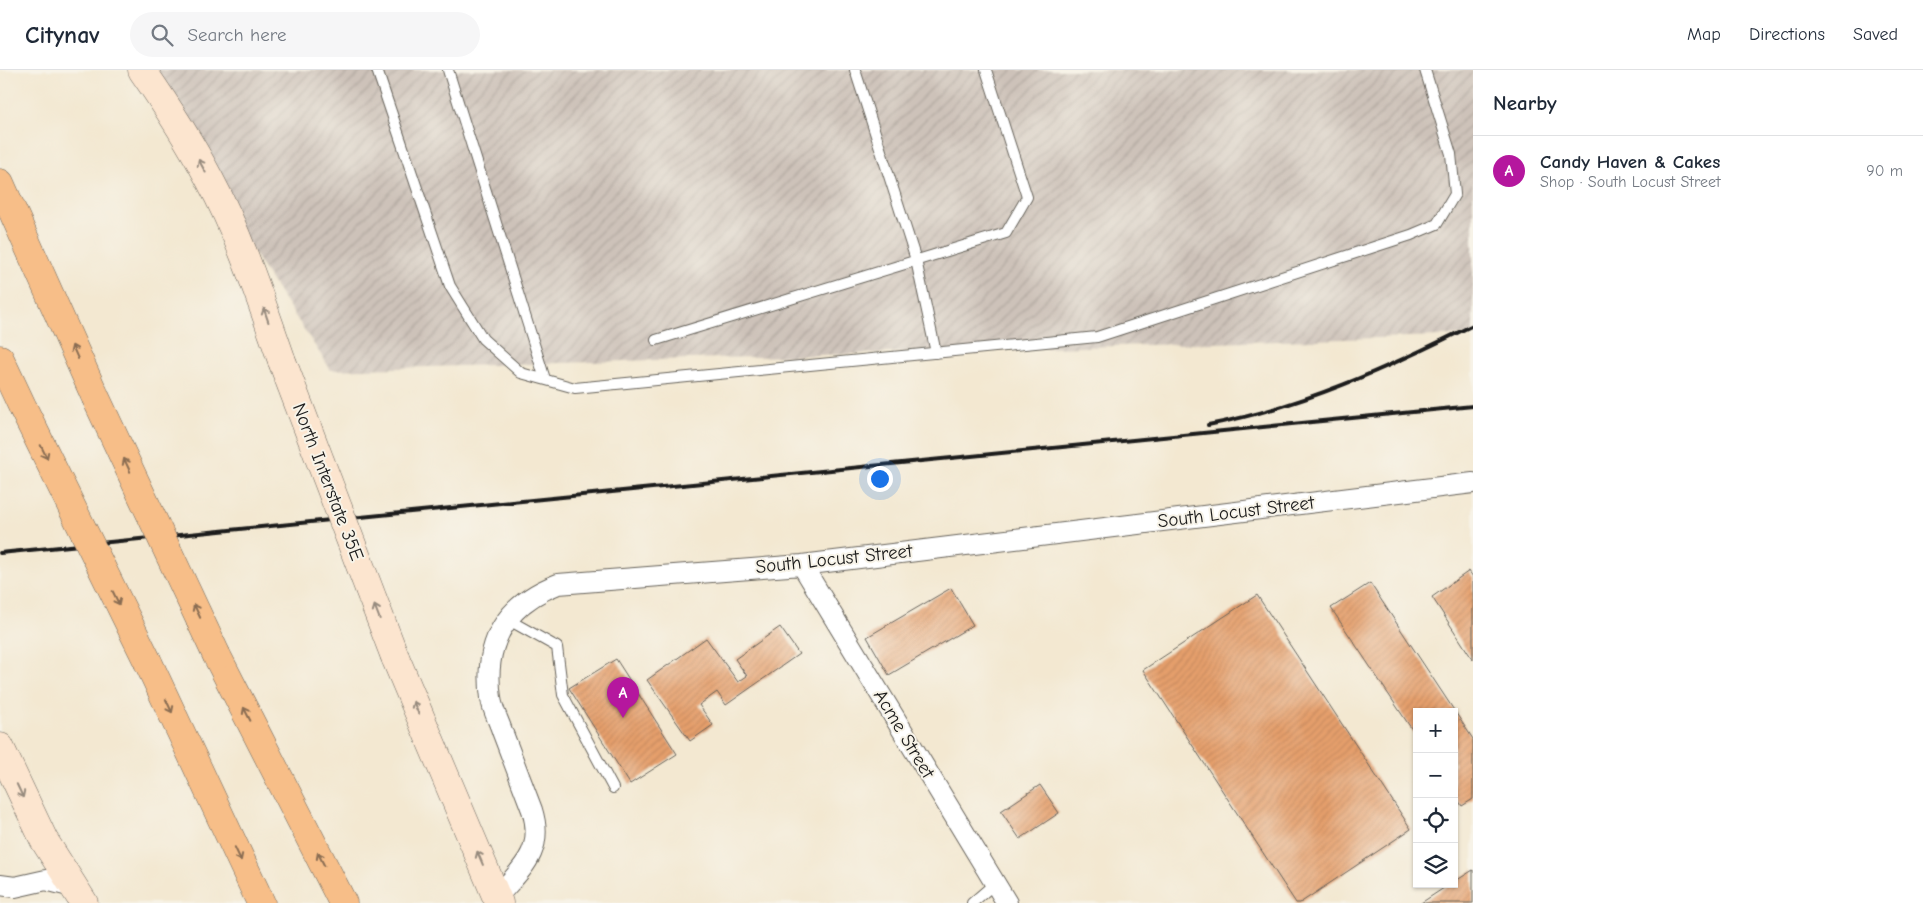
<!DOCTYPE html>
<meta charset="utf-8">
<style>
:root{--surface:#fff;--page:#f6f6f7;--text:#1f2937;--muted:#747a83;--line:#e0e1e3;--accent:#b5179e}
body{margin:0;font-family:"Comic Neue",sans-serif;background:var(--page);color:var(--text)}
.controls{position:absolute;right:15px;bottom:15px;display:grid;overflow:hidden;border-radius:0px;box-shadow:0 1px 4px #0004}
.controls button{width:45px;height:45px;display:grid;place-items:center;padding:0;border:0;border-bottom:1px solid var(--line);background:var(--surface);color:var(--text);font:25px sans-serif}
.you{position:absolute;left:879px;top:408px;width:18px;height:18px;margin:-12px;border:4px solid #fff;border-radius:50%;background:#1a73e8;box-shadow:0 0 0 8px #1a73e833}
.badge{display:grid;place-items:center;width:32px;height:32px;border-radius:50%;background:var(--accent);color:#fff;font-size:16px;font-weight:700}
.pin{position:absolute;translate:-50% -41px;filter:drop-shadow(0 1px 2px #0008)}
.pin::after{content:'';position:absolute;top:26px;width:18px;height:15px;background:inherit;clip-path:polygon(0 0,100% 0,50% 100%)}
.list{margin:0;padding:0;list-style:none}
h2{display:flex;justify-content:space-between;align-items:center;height:65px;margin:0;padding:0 20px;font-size:21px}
h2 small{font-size:16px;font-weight:400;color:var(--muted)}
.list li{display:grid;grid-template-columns:32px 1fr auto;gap:15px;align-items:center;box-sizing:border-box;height:70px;padding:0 20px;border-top:1px solid var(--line)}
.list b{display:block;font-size:19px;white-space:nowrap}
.list p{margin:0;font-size:16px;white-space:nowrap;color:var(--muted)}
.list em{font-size:16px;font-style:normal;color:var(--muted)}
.icon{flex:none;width:28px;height:28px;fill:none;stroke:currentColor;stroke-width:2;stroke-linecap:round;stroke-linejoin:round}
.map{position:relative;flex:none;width:1473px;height:833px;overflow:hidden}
header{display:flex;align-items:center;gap:30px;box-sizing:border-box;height:70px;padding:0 25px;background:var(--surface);border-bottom:1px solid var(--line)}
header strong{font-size:24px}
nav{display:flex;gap:28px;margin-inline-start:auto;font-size:18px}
.search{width:350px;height:45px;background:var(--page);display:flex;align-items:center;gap:12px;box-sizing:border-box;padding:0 18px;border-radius:28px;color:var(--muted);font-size:19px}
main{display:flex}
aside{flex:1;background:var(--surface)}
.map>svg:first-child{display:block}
.industrial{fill:url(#industrial-furrows)}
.building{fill:url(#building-hatch)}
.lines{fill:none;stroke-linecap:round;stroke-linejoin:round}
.lane-casing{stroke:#67635b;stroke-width:12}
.street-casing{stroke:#67635b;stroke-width:22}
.secondary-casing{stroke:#67635b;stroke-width:29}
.highway-casing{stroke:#67635b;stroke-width:29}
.lane{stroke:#fff;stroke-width:10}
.street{stroke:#fff;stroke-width:20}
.secondary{stroke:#fce5cf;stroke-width:28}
.highway{stroke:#f7be88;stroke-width:28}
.rail{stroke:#1c1c1c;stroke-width:4}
.secondary-bridge-casing{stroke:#67635b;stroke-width:29;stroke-linecap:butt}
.highway-bridge-casing{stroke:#67635b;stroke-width:29;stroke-linecap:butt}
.secondary-bridge{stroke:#fce5cf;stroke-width:28}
.highway-bridge{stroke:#f7be88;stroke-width:28}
.oneway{stroke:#978b7e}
.oneway2{stroke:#8a6d52}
.labels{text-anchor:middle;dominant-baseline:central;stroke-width:4;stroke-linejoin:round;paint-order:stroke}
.street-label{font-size:19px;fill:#1c1c1c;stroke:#f7f3e8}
</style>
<header>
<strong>Citynav</strong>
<div class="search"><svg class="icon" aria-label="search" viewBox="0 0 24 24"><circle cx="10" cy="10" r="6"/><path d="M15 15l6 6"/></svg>Search here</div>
<nav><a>Map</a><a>Directions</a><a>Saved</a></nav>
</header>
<main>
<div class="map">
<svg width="1473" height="833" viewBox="0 0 1473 833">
<defs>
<pattern id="industrial-furrows" width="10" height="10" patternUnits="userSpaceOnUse" patternTransform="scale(1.25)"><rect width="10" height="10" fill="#cdc2b9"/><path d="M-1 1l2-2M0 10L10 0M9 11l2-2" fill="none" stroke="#afa69e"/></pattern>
<pattern id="building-hatch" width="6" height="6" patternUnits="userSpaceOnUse" patternTransform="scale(1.25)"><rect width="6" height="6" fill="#e59f6c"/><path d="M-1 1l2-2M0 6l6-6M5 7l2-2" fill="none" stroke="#c4885d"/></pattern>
</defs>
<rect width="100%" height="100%" fill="#f7f3e8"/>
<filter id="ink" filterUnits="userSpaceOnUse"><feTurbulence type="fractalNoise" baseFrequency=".02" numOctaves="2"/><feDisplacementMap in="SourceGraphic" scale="10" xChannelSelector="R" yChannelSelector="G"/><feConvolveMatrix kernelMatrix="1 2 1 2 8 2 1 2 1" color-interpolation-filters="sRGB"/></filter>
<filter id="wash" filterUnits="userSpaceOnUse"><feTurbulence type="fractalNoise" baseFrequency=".0096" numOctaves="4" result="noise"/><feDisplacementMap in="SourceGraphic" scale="20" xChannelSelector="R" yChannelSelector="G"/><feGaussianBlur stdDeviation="1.12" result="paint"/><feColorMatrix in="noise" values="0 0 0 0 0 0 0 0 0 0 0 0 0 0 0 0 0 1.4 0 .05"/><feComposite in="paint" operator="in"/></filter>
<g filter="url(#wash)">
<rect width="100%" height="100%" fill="#f3e8d1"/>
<path class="industrial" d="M132 0H1473V265L331 300Z"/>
<g id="blocks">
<path class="building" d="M1469 501 1473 507V590L1432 527Z
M1370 513 1473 669V729L1462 736 1454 724V642H1417V667L1331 538Z
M951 518 973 555 889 605 867 567Z
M1257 525 1411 759 1300 833H1296L1143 600Z
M780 557 799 584 726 635 717 622 699 635 713 655 690 671 647 610 706 568 738 612 747 606 735 589Z
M616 589 677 684 630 714 569 618Z
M1040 715 1059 743 1020 769 1001 741Z
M1473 800V833H1421L1450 814H1454V812Z"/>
</g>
</g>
<g filter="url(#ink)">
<use href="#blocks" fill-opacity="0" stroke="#67635b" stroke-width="1"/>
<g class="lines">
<defs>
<path id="lane" d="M377 0 450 216 483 269 521 303 575 318 1097 267 1411 165 1437 154 1455 124 1451 84 1425 0
M448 0 545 309
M855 0 916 190 936 283
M656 270 1006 163 1027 127 986 0
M507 549 557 577 563 625 613 718
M972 833 994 814"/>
<path id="street" d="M802 495 1007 833
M0 815 15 817 46 810 73 817
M497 827C522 798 545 781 532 740 522 714 512 688 502 661 499 651 492 639 491 628 483 572 506 534 558 514L802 495 1473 413"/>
<path id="secondary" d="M142 0C167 36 190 72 210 110 240 166 261 231 282 291
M395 587 499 833
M0 677 44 770 84 833"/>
<path id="highway" d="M0 113 95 326
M0 289 23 338
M217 586 343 833
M148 592 261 833"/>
</defs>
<use href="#lane" class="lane-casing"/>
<use href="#street" class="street-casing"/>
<use href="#secondary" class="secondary-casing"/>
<use href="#highway" class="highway-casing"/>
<use href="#lane" class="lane"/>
<use href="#street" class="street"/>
<use href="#secondary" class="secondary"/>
<use href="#highway" class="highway"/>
<path class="rail" d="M1208 355C1302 337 1388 298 1473 255
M0 483 1473 336"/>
<defs>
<path id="secondary-bridge" d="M282 291 395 587"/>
<path id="highway-bridge" d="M95 326 217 586
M23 338 148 592"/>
</defs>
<use href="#secondary-bridge" class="secondary-bridge-casing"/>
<use href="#highway-bridge" class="highway-bridge-casing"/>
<use href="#secondary-bridge" class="secondary-bridge"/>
<use href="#highway-bridge" class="highway-bridge"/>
</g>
<defs><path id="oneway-shaft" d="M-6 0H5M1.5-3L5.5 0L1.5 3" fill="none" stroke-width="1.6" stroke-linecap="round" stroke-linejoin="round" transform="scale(1.25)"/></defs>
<g class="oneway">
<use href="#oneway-shaft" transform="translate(202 96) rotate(-119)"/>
<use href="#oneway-shaft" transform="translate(266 245) rotate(-109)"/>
<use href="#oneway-shaft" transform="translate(377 542) rotate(-111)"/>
<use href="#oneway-shaft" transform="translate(416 638) rotate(-113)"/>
<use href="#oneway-shaft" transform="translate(20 721) rotate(65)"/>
<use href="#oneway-shaft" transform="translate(480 788) rotate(-113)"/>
</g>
<g class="oneway2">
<use href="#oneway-shaft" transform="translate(75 282) rotate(-114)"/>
<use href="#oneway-shaft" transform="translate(44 382) rotate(64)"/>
<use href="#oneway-shaft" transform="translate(127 395) rotate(-115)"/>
<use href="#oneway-shaft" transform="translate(116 528) rotate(64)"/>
<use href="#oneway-shaft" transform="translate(197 541) rotate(-115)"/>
<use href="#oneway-shaft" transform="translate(169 636) rotate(65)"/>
<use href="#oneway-shaft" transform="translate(247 644) rotate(-117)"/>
<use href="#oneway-shaft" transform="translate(238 784) rotate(65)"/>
<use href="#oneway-shaft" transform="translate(321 789) rotate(-117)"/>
</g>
</g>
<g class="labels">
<g class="street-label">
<text transform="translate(328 412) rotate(69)">North Interstate 35E</text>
<text transform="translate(1236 442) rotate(-7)">South Locust Street</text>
<text transform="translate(834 489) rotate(-6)">South Locust Street</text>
<text transform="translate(904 664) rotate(59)">Acme Street</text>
</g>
</g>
</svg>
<div class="controls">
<button>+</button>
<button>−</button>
<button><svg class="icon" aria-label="locate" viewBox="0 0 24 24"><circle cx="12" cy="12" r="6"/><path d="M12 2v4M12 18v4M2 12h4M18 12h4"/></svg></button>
<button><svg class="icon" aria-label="layers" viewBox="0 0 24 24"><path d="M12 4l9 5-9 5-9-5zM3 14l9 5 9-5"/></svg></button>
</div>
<div class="you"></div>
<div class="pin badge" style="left:623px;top:648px">A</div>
</div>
<aside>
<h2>Nearby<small></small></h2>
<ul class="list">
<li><span class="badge">A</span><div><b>Candy Haven &amp; Cakes</b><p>Shop · South Locust Street</p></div><em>90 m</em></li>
</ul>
</aside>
</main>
